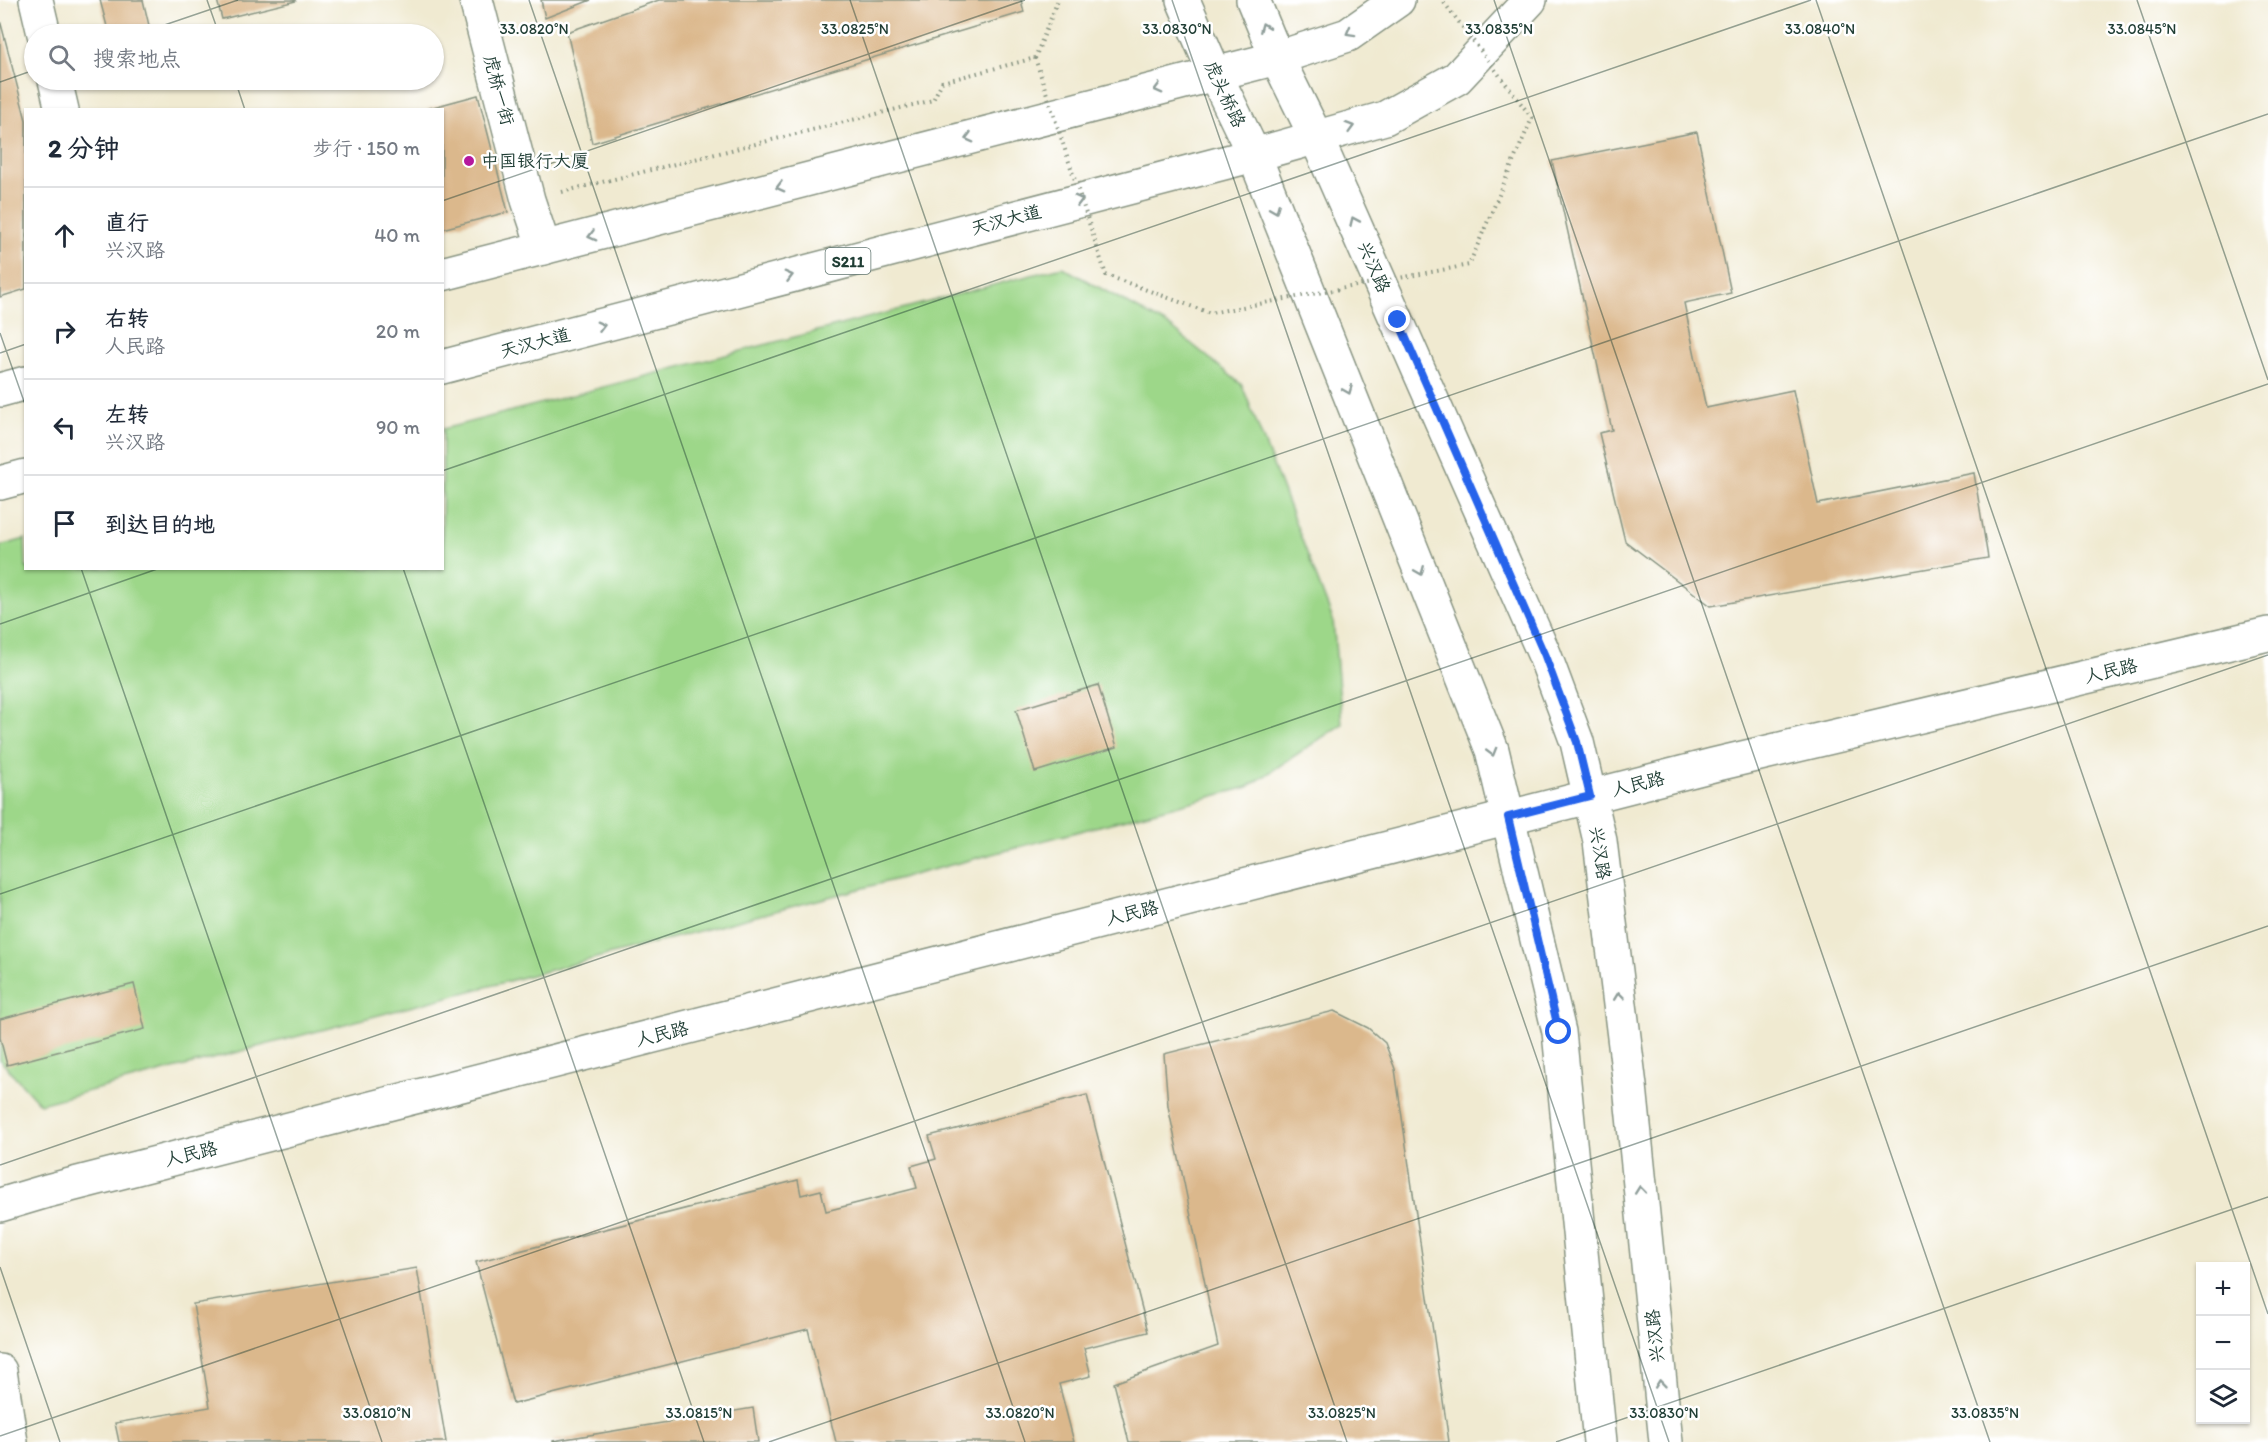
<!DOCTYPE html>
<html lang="zh">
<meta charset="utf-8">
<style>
:root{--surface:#fff;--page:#f2f2f3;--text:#1f2937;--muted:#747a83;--line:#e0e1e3}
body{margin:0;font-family:Itim,"LXGW WenKai TC",sans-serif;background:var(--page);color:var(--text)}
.controls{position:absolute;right:18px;bottom:18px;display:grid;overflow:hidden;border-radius:0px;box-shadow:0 2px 4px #0004}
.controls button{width:54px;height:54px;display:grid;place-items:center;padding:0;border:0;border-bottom:2px solid var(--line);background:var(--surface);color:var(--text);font:30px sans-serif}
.stop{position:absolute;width:18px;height:18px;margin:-14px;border:4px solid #2563eb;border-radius:50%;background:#fff}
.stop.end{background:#2563eb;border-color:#fff;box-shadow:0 2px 6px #0008}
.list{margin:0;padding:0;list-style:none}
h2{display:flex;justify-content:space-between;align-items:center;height:78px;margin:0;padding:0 24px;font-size:26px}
h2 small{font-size:20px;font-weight:400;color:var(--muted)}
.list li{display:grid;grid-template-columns:39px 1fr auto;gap:18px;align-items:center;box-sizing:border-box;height:96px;padding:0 24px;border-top:2px solid var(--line)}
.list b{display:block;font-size:22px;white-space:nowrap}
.list p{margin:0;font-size:20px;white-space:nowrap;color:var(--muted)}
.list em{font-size:20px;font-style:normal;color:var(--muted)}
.icon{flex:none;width:33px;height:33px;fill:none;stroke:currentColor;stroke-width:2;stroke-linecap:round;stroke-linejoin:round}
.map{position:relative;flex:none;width:2268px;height:1442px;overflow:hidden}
.search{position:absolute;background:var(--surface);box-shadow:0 2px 4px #0004;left:24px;top:24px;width:420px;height:66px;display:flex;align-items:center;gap:15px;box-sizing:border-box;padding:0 21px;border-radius:33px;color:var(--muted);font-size:22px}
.panel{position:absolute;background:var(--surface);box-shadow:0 2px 4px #0004;left:24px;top:108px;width:420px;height:462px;border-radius:0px}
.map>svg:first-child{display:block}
.green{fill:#9dd789;stroke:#5e8a5e;stroke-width:1.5}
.building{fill:#dbb88c}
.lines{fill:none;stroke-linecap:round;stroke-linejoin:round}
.minor-casing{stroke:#889482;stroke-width:36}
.major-casing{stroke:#889482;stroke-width:36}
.path{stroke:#889482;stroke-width:4;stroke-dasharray:1.5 4.5;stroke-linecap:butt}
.minor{stroke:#fff;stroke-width:33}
.major{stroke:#fff;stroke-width:33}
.path-bridge{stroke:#889482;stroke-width:4;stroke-dasharray:1.5 4.5;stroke-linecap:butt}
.oneway{stroke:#8f9e9a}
.route{stroke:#2563eb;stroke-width:8}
.ticks{fill:none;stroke:#1f3d34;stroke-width:1.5;stroke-opacity:0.45}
.poi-dot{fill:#b5179e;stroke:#fff;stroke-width:2}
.labels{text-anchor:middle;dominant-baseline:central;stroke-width:5;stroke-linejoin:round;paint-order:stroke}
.shield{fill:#fff;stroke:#627771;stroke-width:1.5}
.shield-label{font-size:16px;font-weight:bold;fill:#1f3d34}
.street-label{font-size:18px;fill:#1f3d34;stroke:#fff}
.poi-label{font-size:18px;fill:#1f3d34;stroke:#fff;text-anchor:start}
.ticks-label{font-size:15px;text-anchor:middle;fill:#1f3d34;stroke:#fff;stroke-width:5;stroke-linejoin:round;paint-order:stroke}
</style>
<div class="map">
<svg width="2268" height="1442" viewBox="0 0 2268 1442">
<rect width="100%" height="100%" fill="#fff"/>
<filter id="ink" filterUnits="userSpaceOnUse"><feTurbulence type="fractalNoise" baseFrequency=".0167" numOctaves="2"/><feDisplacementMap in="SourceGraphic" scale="12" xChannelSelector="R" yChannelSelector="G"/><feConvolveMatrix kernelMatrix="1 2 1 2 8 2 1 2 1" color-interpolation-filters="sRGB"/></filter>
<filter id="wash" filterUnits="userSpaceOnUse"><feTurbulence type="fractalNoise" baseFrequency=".008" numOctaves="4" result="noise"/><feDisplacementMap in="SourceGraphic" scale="24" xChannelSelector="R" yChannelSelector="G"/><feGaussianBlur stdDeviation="1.35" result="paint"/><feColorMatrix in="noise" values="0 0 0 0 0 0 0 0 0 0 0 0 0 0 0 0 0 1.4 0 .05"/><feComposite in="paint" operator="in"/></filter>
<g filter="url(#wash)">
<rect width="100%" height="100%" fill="#f0ead1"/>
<path class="green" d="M1062 267 1171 327 1242 385 1333 620 1342 724 1248 787 40 1104 0 1060V546L25 539 26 568H442L443 429Z"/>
<g id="blocks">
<path class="building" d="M100 0H143L151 34H109Z
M217 0H296V1L222 19Z
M541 0H591L545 18Z
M659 0H1021L1024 12 592 143 567 32Z
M0 20 26 120V289L0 297Z
M478 95 508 212 442 229V110L426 109Z
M1697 132 1731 293 1684 303 1706 408 1793 390 1818 504 1974 473 1988 558 1711 606 1625 541 1599 433 1612 430 1552 161Z
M1098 685 1117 747 1035 772 1016 710Z
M134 984 145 1029 7 1065 0 1038V1019Z
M1334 1011 1368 1028 1385 1043 1395 1069 1449 1442H1129L1114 1383 1218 1346 1168 1106 1164 1054Z
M1087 1095 1148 1332 1084 1348 1091 1376 1059 1384 1074 1442H836L808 1329 513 1404 476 1262 798 1180 801 1195 821 1190 826 1211 917 1188 911 1166 936 1159 929 1136Z
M417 1268 446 1442H119L115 1423 210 1407 193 1304Z
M753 1408 758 1442H553V1441Z"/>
</g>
</g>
<g filter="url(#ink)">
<use href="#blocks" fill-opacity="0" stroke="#889482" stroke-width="1.5"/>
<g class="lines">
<defs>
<path id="minor" d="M36 0 44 34
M476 0 528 200 544 248
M55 80 62 110
M0 1205 47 1191 1713 765 2268 634
M0 1371 11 1442"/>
<path id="major" d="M1183 0 1215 74 1254 155 1492 750 1559 1032 1600 1442
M1253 0 1277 58 1316 137 1545 656 1577 742 1600 841 1630 1086 1666 1442
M442 274 1277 58 1348 35 1398 0
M442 367 1254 155 1385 118 1457 78 1530 0
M0 390 26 383
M0 483 26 476"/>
</defs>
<use href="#minor" class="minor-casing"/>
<use href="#major" class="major-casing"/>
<path class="path" d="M562 192 933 100 942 82 1035 58 1058 0"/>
<use href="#minor" class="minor"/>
<use href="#major" class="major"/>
<path class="path-bridge" d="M1035 58 1106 275 1210 313 1469 265 1532 118 1442 0"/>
</g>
<defs><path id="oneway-chevron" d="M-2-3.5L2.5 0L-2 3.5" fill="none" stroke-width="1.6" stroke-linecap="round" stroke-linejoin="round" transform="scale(1.5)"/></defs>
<g class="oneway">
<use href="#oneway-chevron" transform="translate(1264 27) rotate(-112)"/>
<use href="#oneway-chevron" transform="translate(1350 32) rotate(151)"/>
<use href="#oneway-chevron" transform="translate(1158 89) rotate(165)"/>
<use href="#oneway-chevron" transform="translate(1350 127) rotate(-16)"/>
<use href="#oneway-chevron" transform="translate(969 138) rotate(165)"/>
<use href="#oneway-chevron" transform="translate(780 187) rotate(165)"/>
<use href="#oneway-chevron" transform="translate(1079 200) rotate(-15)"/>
<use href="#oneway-chevron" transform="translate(1275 209) rotate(68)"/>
<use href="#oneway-chevron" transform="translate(1354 221) rotate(-114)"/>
<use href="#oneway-chevron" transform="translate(592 236) rotate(165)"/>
<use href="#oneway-chevron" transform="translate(789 276) rotate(-15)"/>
<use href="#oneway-chevron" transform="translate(601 326) rotate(-15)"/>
<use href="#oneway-chevron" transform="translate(1348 390) rotate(68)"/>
<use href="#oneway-chevron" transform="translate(1420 571) rotate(68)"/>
<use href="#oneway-chevron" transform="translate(1492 752) rotate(74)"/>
<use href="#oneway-chevron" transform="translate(1619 996) rotate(-97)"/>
<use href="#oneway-chevron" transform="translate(1640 1190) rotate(-96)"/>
<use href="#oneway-chevron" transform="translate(1660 1384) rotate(-96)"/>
</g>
</g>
<g class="lines" filter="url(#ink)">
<path class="route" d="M1398 320 1545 656 1577 742 1590 796 1508 817 1559 1032"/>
</g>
<path class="ticks" d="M207 0 219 34M529 0 1025 1442M850 0 1347 1442M1172 0 1669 1442M1494 0 1990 1442M1816 0 2268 1314M2137 0 2268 380M138 34 238 0M235 80 245 110M0 82 34 70M442 201 1025 0M0 333 26 407M0 353 26 344M442 471 1811 0M81 568 382 1442M403 568 704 1442M0 624 160 568M0 894 2268 114M0 1165 2268 384M0 1267 60 1442M0 1436 2268 655M769 1442 2268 926M1556 1442 2268 1197"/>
<circle class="poi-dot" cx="469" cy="161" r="6"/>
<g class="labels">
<rect class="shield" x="825.5" y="248" width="45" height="26" rx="4.5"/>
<g class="shield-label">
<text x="848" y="261">S211</text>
</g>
<g class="street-label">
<text transform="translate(499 90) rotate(75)">虎桥一街</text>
<text transform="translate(1225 94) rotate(65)">虎头桥路</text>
<text transform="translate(1006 220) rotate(-15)">天汉大道</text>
<text transform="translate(1374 267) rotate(66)">兴汉路</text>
<text transform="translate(535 343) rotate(-15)">天汉大道</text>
<text transform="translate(2111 671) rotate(-13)">人民路</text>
<text transform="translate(1638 784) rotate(-14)">人民路</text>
<text transform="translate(1600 853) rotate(81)">兴汉路</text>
<text transform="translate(1132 913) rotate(-14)">人民路</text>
<text transform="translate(662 1034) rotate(-14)">人民路</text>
<text transform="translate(191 1154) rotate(-14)">人民路</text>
<text transform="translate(1655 1336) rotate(-96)">兴汉路</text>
</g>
<g class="poi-label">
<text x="481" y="161">中国银行大厦</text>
</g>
</g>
<g class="ticks-label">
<text x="534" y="34">33.0820°N</text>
<text x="855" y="34">33.0825°N</text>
<text x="1177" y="34">33.0830°N</text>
<text x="1499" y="34">33.0835°N</text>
<text x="1820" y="34">33.0840°N</text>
<text x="2142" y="34">33.0845°N</text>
<text x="377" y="1418">33.0810°N</text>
<text x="699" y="1418">33.0815°N</text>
<text x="1020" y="1418">33.0820°N</text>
<text x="1342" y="1418">33.0825°N</text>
<text x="1664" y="1418">33.0830°N</text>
<text x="1985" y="1418">33.0835°N</text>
</g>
</svg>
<div class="controls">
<button>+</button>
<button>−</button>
<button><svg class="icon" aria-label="layers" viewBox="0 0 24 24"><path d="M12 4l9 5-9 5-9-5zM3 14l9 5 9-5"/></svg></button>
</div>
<div class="stop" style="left:1559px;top:1032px"></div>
<div class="stop end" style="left:1398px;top:320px"></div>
<div class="search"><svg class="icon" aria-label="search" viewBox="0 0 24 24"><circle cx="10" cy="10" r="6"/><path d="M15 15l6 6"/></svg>搜索地点</div>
<section class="panel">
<h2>2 分钟<small>步行 · 150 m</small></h2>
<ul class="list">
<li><svg class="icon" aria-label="ahead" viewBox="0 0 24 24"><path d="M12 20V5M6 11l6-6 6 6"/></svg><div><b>直行</b><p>兴汉路</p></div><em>40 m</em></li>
<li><svg class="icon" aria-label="right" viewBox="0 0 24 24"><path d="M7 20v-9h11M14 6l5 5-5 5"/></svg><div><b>右转</b><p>人民路</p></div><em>20 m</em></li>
<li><svg class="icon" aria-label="left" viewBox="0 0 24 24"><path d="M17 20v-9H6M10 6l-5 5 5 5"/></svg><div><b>左转</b><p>兴汉路</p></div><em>90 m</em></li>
<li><svg class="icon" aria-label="arrive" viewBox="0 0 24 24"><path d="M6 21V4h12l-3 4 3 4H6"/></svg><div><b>到达目的地</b></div></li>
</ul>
</section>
</div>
